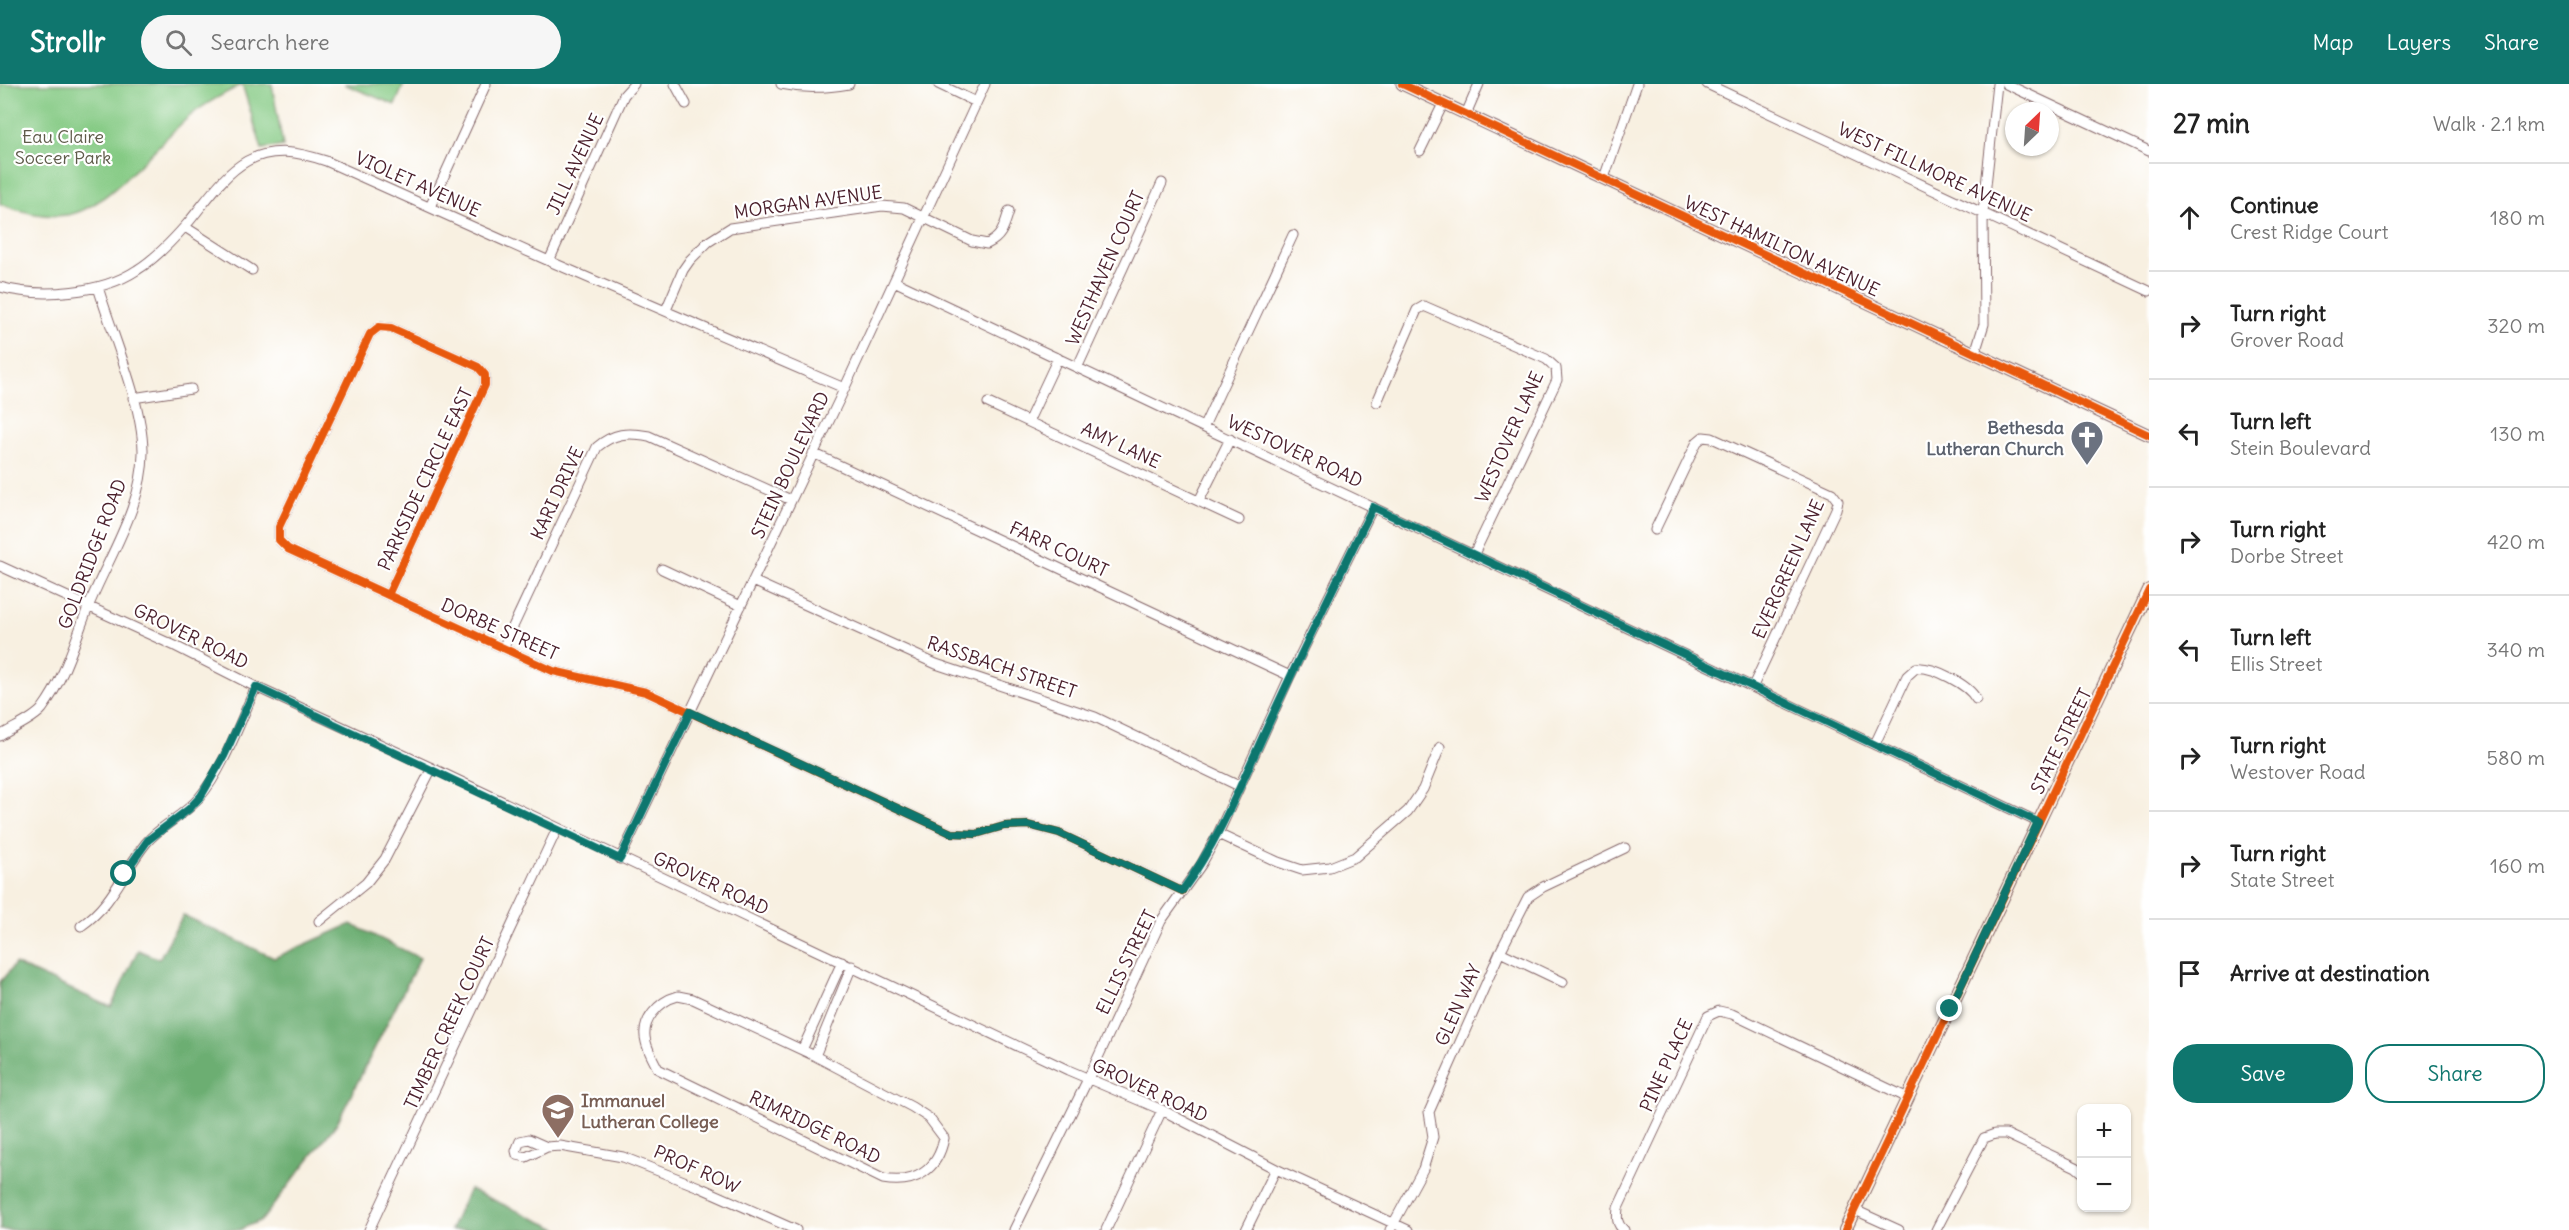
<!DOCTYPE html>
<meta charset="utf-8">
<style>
:root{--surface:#fff;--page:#f6f6f6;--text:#222;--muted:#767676;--line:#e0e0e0;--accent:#0f766e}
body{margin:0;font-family:Delius,sans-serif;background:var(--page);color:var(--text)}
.controls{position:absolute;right:18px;bottom:18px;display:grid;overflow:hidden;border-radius:12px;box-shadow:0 2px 4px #0004}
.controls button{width:54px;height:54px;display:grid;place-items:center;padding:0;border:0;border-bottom:2px solid var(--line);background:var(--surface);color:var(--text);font:30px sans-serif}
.compass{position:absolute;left:2005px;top:18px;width:54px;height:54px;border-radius:50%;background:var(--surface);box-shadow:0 2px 4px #0004;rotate:25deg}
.stop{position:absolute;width:18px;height:18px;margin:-14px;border:4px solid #0f766e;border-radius:50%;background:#fff}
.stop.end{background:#0f766e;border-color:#fff;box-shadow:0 2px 6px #0008}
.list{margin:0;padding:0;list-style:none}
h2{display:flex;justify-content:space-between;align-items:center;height:78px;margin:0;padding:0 24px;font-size:26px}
h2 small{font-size:20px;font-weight:400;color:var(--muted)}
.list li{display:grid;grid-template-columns:39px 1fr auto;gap:18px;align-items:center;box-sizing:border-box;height:108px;padding:0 24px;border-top:2px solid var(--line)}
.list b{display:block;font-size:22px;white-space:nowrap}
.list p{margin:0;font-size:20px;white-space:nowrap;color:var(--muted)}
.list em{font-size:20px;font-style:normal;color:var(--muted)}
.actions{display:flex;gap:12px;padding:18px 24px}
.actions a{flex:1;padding:14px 0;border:2px solid var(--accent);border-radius:24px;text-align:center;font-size:21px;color:var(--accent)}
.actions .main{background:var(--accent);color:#fff}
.icon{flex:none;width:33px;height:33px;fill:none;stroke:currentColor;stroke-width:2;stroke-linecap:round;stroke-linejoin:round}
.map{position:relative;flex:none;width:2149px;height:1146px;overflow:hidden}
header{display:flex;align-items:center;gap:36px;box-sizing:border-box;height:84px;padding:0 30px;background:var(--accent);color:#fff}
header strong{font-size:28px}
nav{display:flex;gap:33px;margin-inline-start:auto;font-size:21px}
.search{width:420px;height:54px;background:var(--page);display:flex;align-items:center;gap:15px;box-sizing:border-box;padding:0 21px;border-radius:33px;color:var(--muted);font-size:22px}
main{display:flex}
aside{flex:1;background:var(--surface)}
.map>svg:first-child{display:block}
.green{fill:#85ca84;stroke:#687458;stroke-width:1.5}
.forest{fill:#6cae72;stroke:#5b664e;stroke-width:1.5}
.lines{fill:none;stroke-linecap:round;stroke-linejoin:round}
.minor-casing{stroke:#87686b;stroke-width:11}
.tertiary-casing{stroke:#87686b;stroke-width:13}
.secondary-casing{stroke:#87686b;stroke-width:14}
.minor{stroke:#fff;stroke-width:9}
.tertiary{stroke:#fff;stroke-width:10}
.secondary{stroke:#fce5c4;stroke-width:12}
.cycleway-casing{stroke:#fff;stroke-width:11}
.cycleway{stroke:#e8590c;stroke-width:8}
.route{stroke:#0f766e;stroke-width:8}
.labels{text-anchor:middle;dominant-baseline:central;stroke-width:4.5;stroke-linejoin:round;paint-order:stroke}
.park-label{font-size:18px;fill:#5f5b4a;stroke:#fff}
.street-label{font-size:18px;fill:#4a1f2b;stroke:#fff}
.worship-label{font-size:18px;font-weight:bold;fill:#5b616d;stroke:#fff;text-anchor:end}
.education-label{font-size:18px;font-weight:bold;fill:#785e54;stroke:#fff;text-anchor:start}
</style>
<header>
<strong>Strollr</strong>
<div class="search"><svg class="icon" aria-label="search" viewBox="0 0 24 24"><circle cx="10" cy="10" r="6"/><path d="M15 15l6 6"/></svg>Search here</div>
<nav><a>Map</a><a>Layers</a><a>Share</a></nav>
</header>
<main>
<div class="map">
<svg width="2149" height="1146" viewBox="0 0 2149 1146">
<rect width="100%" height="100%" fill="#fff"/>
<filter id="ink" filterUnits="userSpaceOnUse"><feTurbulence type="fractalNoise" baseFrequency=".0167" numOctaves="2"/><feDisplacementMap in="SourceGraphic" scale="12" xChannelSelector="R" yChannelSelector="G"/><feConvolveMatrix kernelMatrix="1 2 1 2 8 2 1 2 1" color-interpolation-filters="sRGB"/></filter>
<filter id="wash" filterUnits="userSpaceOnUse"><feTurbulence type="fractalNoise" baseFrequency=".008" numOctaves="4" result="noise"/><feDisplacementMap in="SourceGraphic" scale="24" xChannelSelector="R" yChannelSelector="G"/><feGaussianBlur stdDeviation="1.35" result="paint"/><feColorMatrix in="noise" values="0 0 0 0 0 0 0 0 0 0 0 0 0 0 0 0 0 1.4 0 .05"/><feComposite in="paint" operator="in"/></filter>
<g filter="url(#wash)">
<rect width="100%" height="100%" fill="#f8f0e1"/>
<path class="green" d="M0 0H272L283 62 262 65 242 0C227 9 209 17 195 28 160 54 110 125 67 131 46 134 20 128 0 120Z
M344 0H404L395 21Z"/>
<path class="forest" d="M183 831 274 874 351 840 420 874 337 1039 262 1136 239 1146H0V898L15 880 111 923 138 866 159 875Z
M469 1105 560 1146H450Z"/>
</g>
<g filter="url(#ink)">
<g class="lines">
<defs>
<path id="minor" d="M675 0 686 20
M781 0C805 5 825 4 849 0
M938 0 976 18
M1707 0 2149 207
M2006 0 2149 67
M1466 30 1479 0
M1420 67 1443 20
M1604 94 1637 0
M430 123 486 0
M185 143 252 186
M549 177 624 11 634 0
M894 197 2038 738
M0 203C40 214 101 210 137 186 155 175 173 156 187 140 205 119 222 91 247 77 273 63 299 68 326 77L549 177 844 304
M666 226 683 186 690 176 708 158 730 144 882 122 904 124 972 157 987 160C1002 153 1004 143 1009 127
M1975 269 1984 240 1983 129 1997 0
M1078 282 1162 99
M133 314 191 305
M1377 318 1417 226 1424 222 1546 275 1556 284 1557 296 1474 470
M988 319 1239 436
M1029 336 1058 274
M1204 342 1293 151
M813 369 1290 592
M1199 417 1230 355
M1655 446 1697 358 1703 353 1712 354 1832 409 1838 417 1836 425 1753 602
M0 482 175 562 256 603 432 684 1068 986 1162 1026 1276 1085 1408 1146
M662 485 741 522
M753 497 936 580 1095 633 1239 702
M388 511 485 301V291L478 283 391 244 379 243 370 250 279 443V456L288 465 553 587 646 608 951 749 976 750 1004 742 1028 741 1059 749 1182 807
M503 564 597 363C614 349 627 348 649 352L791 416
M0 652C12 644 33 636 42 625 65 594 75 556 89 521 109 472 144 420 143 366 142 318 112 250 98 203
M1875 660 1907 592 1916 584C1933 582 1969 601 1976 615
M1218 750 1278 778 1302 786 1330 783 1355 773 1408 727 1423 705 1440 663
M620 775 841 312 985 0
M319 837 366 799 385 775 432 684
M81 842C114 819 122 789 146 759 161 741 184 732 199 714 224 685 240 637 256 603
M1500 868 1563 898
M678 912 693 915 815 972 912 1023 929 1034 944 1054C938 1086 915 1101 883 1095L658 985C654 977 648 967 646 958 640 937 659 917 678 912Z
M802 966 842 878
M815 972 852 882
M547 1063 529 1055 520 1057 516 1067 517 1071 526 1073 547 1063 560 1062 623 1073 699 1103 796 1146
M1855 1126 1899 1146
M369 1146 557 745
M1014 1146 1088 995 1161 837 1201 781 1218 750 1290 592 1373 423
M1106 1146 1162 1026
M1246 1146 1276 1085
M1390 1146 1423 1085 1433 1053 1429 1028 1500 868 1528 813 1543 803 1625 764
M1624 1146C1616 1140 1617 1133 1618 1124L1708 932 1719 927 1732 930 1908 1014
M1936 1146 1984 1054 1995 1050H2006L2076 1083 2082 1088"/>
<path id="tertiary" d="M1402 0 2149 351"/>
<path id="secondary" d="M1845 1146 2149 506"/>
</defs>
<use href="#minor" class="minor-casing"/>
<use href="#tertiary" class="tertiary-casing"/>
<use href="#secondary" class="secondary-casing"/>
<use href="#minor" class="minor"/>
<use href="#tertiary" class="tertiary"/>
<use href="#secondary" class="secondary"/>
<defs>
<path id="cycleway" d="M1402 0 2149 351
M388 511 485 301V291L478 283 391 244 379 243 370 250 279 443V456L288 465 553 587 646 608 951 749 976 750 1004 742 1028 741 1059 749 1182 807
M1845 1146 2149 506"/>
</defs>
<use href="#cycleway" class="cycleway-casing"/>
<use href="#cycleway" class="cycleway"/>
</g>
</g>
<g class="lines" filter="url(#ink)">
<path class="route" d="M124 790 148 756 189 725 201 712 224 672 256 603 620 775 690 628 951 749 976 750 1004 742 1028 741 1059 749 1182 807C1220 755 1243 695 1270 637 1303 565 1338 494 1373 423L2038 738 1950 925"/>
</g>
<defs>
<symbol id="church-pin" viewBox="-11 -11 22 30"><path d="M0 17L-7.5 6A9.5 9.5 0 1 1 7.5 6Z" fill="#6b7280" stroke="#fff"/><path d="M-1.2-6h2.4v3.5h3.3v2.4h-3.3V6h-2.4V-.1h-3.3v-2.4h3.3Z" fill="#fff"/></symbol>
<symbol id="university-pin" viewBox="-11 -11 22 30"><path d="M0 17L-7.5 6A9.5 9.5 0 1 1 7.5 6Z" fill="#8d6e63" stroke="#fff"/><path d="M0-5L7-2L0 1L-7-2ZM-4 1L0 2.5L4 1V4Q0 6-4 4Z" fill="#fff"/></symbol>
</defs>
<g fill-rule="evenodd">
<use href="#church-pin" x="2068" y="334" width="38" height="52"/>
<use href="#university-pin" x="539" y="1007" width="38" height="52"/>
</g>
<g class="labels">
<g class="park-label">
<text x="63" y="52">Eau Claire<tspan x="63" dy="21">Soccer Park</tspan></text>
</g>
<g class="street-label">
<text transform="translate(575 80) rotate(-65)">JILL AVENUE</text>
<text transform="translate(1935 88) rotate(25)">WEST FILLMORE AVENUE</text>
<text transform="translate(418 100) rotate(24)">VIOLET AVENUE</text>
<text transform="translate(808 118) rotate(-8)">MORGAN AVENUE</text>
<text transform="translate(1782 162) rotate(25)">WEST HAMILTON AVENUE</text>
<text transform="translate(1105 184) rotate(-66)">WESTHAVEN COURT</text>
<text transform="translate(1509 353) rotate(-66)">WESTOVER LANE</text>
<text transform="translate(1121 361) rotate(25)">AMY LANE</text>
<text transform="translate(1295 367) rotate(25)">WESTOVER ROAD</text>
<text transform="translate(790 381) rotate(-65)">STEIN BOULEVARD</text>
<text transform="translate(425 395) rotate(-65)">PARKSIDE CIRCLE EAST</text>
<text transform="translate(557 409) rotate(-65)">KARI DRIVE</text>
<text transform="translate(1059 465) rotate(25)">FARR COURT</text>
<text transform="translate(92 470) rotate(-69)">GOLDRIDGE ROAD</text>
<text transform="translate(1788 485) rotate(-66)">EVERGREEN LANE</text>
<text transform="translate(500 545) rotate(24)">DORBE STREET</text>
<text transform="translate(191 552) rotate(26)">GROVER ROAD</text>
<text transform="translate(1002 583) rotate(19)">RASSBACH STREET</text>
<text transform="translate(2061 657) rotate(-64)">STATE STREET</text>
<text transform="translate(711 799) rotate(25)">GROVER ROAD</text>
<text transform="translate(1126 878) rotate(-64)">ELLIS STREET</text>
<text transform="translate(1458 921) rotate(-66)">GLEN WAY</text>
<text transform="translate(449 939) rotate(-65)">TIMBER CREEK COURT</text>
<text transform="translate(1666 981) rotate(-65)">PINE PLACE</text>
<text transform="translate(1150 1006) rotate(25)">GROVER ROAD</text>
<text transform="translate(815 1043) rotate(26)">RIMRIDGE ROAD</text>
<text transform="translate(697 1085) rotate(24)">PROF ROW</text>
</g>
<g class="worship-label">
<text x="2064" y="343">Bethesda<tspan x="2064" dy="21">Lutheran Church</tspan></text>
</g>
<g class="education-label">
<text x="581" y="1016">Immanuel<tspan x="581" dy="21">Lutheran College</tspan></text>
</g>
</g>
</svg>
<div class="controls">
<button>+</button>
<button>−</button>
</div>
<svg class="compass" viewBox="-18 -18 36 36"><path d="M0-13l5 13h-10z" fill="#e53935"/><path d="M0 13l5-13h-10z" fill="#767676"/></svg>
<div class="stop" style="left:124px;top:790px"></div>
<div class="stop end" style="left:1950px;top:925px"></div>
</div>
<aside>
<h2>27 min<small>Walk · 2.1 km</small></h2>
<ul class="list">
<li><svg class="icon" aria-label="ahead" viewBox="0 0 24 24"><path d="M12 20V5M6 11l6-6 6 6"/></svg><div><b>Continue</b><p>Crest Ridge Court</p></div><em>180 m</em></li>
<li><svg class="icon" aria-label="right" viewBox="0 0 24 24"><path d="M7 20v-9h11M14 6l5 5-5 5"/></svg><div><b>Turn right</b><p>Grover Road</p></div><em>320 m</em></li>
<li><svg class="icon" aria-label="left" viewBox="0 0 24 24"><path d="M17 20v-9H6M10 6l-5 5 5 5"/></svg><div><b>Turn left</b><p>Stein Boulevard</p></div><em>130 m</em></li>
<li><svg class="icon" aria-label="right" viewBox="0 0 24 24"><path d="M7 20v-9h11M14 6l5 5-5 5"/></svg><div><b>Turn right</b><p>Dorbe Street</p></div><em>420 m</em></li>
<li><svg class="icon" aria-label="left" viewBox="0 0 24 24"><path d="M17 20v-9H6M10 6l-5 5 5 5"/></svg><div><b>Turn left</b><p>Ellis Street</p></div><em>340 m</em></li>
<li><svg class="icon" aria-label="right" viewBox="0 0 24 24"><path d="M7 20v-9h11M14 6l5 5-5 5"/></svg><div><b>Turn right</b><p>Westover Road</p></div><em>580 m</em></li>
<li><svg class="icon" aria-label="right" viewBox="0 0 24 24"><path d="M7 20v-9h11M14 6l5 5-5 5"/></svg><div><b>Turn right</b><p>State Street</p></div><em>160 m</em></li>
<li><svg class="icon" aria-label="arrive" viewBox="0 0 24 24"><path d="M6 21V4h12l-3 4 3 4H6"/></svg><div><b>Arrive at destination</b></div></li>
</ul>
<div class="actions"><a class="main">Save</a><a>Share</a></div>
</aside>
</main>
